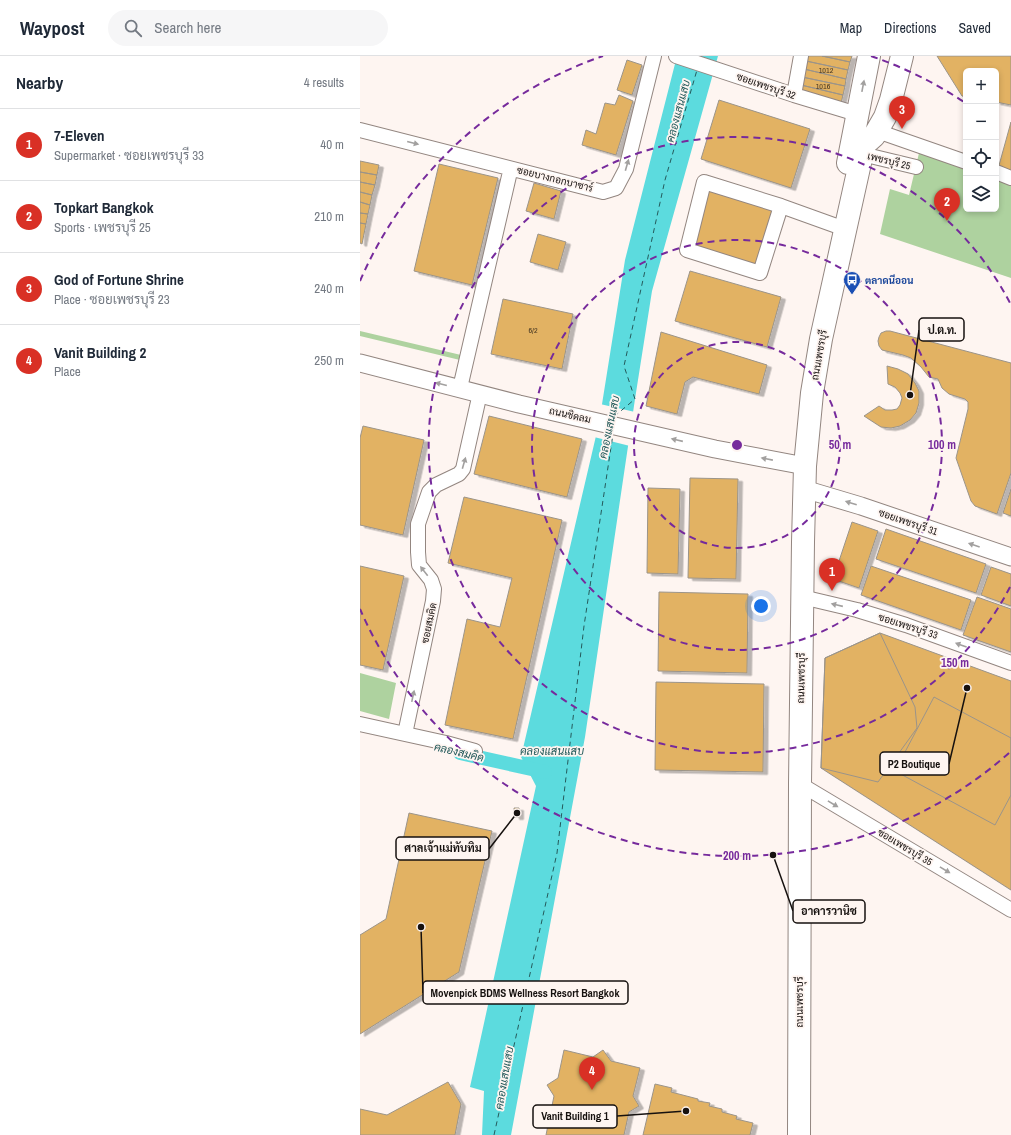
<!DOCTYPE html>
<meta charset="utf-8">
<style>
:root{--surface:#fff;--page:#f6f6f7;--text:#1f2937;--muted:#747a83;--line:#e0e1e3;--accent:#d93025}
body{margin:0;font-family:"Archivo Narrow",Sarabun,sans-serif;background:var(--page);color:var(--text)}
.controls{position:absolute;right:12px;top:12px;display:grid;overflow:hidden;border-radius:6px;box-shadow:0 2px 6px #0003}
.controls button{width:36px;height:36px;display:grid;place-items:center;padding:0;border:0;border-bottom:1px solid var(--line);background:var(--surface);color:var(--text);font:20px sans-serif}
.you{position:absolute;left:401px;top:550px;width:14px;height:14px;margin:-10px;border:3px solid #fff;border-radius:50%;background:#1a73e8;box-shadow:0 0 0 6px #1a73e833}
.badge{display:grid;place-items:center;width:26px;height:26px;border-radius:50%;background:var(--accent);color:#fff;font-size:13px;font-weight:700}
.pin{position:absolute;translate:-50% -33px;filter:drop-shadow(0 1px 2px #0008)}
.pin::after{content:'';position:absolute;top:21px;width:14px;height:12px;background:inherit;clip-path:polygon(0 0,100% 0,50% 100%)}
.list{margin:0;padding:0;list-style:none}
h2{display:flex;justify-content:space-between;align-items:center;height:52px;margin:0;padding:0 16px;font-size:17px}
h2 small{font-size:13px;font-weight:400;color:var(--muted)}
.list li{display:grid;grid-template-columns:26px 1fr auto;gap:12px;align-items:center;box-sizing:border-box;height:72px;padding:0 16px;border-top:1px solid var(--line)}
.list b{display:block;font-size:15px;white-space:nowrap}
.list p{margin:0;font-size:13px;white-space:nowrap;color:var(--muted)}
.list em{font-size:13px;font-style:normal;color:var(--muted)}
.icon{flex:none;width:22px;height:22px;fill:none;stroke:currentColor;stroke-width:2;stroke-linecap:round;stroke-linejoin:round}
.map{position:relative;flex:none;width:651px;height:1079px;overflow:hidden}
header{display:flex;align-items:center;gap:24px;box-sizing:border-box;height:56px;padding:0 20px;background:var(--surface);border-bottom:1px solid var(--line)}
header strong{font-size:19px}
nav{display:flex;gap:22px;margin-inline-start:auto;font-size:14px}
.search{width:280px;height:36px;background:var(--page);display:flex;align-items:center;gap:10px;box-sizing:border-box;padding:0 14px;border-radius:22px;color:var(--muted);font-size:15px}
main{display:flex}
aside{flex:1;background:var(--surface)}
.map>svg:first-child{display:block}
.green{fill:#aed29f}
.water{fill:#5cdbde}
.pier{fill:#fef5f1}
.lines{fill:none;stroke-linecap:round;stroke-linejoin:round}
.canal{stroke:#5cdbde;stroke-width:14}
.ferry{stroke:#245a5b;stroke-width:1;stroke-dasharray:5 4;stroke-linecap:butt}
.building{fill:#e2b264;stroke:#9b9489;filter:url(#shadow)}
.minor-casing{stroke:#938680;stroke-width:16}
.tertiary-casing{stroke:#938680;stroke-width:19}
.primary-casing{stroke:#938680;stroke-width:24}
.minor{stroke:#fff;stroke-width:14}
.tertiary{stroke:#fff;stroke-width:17}
.primary{stroke:#fff;stroke-width:22}
.oneway{fill:#a2a09f}
.ring{fill:none;stroke:#762a9c;stroke-width:2;stroke-dasharray:7 5}
.labels{text-anchor:middle;dominant-baseline:central;stroke-width:3.5;stroke-linejoin:round;paint-order:stroke}
.number-label{font-size:8px;fill:#493924}
.street-label{font-size:10px;fill:#16110f;stroke:#fef5f1}
.transit-label{font-size:10px;font-weight:bold;fill:#164399;stroke:#fef5f1;text-anchor:start}
.water-label{font-size:11px;font-style:italic;fill:#245a5b;stroke:#fef5f1}
.centre{fill:#762a9c;stroke:#fef5f1;stroke-width:2}
.ring-label{font-size:12px;text-anchor:middle;font-weight:bold;fill:#762a9c;stroke:#fef5f1;stroke-width:3.5;stroke-linejoin:round;paint-order:stroke}
.leader{fill:none;stroke:#16110f;stroke-width:1.5}
.callout-dot{fill:#16110f;stroke:#fef5f1;stroke-width:1.5}
.callout{fill:#fef5f1;stroke:#16110f;stroke-width:1.5}
.callout-label{font-size:11px;text-anchor:middle;font-weight:bold;fill:#16110f}
</style>
<header>
<strong>Waypost</strong>
<div class="search"><svg class="icon" aria-label="search" viewBox="0 0 24 24"><circle cx="10" cy="10" r="6"/><path d="M15 15l6 6"/></svg>Search here</div>
<nav><a>Map</a><a>Directions</a><a>Saved</a></nav>
</header>
<main>
<aside>
<h2>Nearby<small>4 results</small></h2>
<ul class="list">
<li><span class="badge">1</span><div><b>7-Eleven</b><p>Supermarket · ซอยเพชรบุรี 33</p></div><em>40 m</em></li>
<li><span class="badge">2</span><div><b>Topkart Bangkok</b><p>Sports · เพชรบุรี 25</p></div><em>210 m</em></li>
<li><span class="badge">3</span><div><b>God of Fortune Shrine</b><p>Place · ซอยเพชรบุรี 23</p></div><em>240 m</em></li>
<li><span class="badge">4</span><div><b>Vanit Building 2</b><p>Place</p></div><em>250 m</em></li>
</ul>
</aside>
<div class="map">
<svg width="651" height="1079" viewBox="0 0 651 1079">
<defs>
<filter id="shadow"><feDropShadow dx="4.5" dy="2.5" stdDeviation="0" flood-color="#0004"/></filter>
</defs>
<rect width="100%" height="100%" fill="#fef5f1"/>
<path class="green" d="M559 97 606 113V153H636V123L651 128V222L520 178 530 133 549 139Z
M0 275 101 299 100 304 0 280Z
M0 617 36 627 29 663 0 655Z"/>
<path class="water" d="M317 0H358L292 235 275 343 225 681 151 1079H122L124 1035 110 1031 176 730 161 701 239 367 265 204Z"/>
<path class="pier" d="M240 348 275 356 270 390 234 381Z"/>
<g class="lines">
<path class="canal" d="M100 697 185 716"/>
<path class="ferry" d="M255 361 256 359 275 343 264 310 305 124 337 14
M134 1079 197 797 224 570 253 378"/>
</g>
<path class="building" d="M447 0H462L490 6 488 14 446 5Z
M462 0H492L490 6Z
M577 0H651V49L636 46V15H606V41L602 40Z
M267 4 282 9 272 39 257 34Z
M446 5 488 14 486 23 444 13Z
M444 13 486 23 485 30 442 21Z
M442 21 485 30 483 39 441 29Z
M441 29 483 39 481 47 439 37Z
M259 39 273 45 256 99 222 89 226 74 236 78 245 47 255 49Z
M359 44 450 73 431 132 341 103Z
M651 66V117L638 113Z
M0 105 19 109 17 119 0 116Z
M79 108 138 122 112 229 54 215Z
M0 116 17 119 15 129 0 126Z
M0 126 15 129 12 139 0 136Z
M174 127 201 135 194 163 166 155Z
M347 134 413 153 398 209 331 190Z
M0 136 12 139 10 149 0 146Z
M0 146 10 149 8 158 0 157Z
M0 157 8 158 6 168 0 167Z
M0 167 6 168 2 188 0 187Z
M178 178 206 186 198 214 170 206Z
M330 215 421 241 407 291 315 265Z
M143 243 213 258 202 313 131 298Z
M526 275H530L651 307V417L637 458 615 450 611 445 596 402 608 353V346L605 343 589 338 582 332 578 323 569 321 561 311 551 302 543 299 522 294 519 290 518 285 519 281 521 277Z
M301 276 407 309 399 338 333 321 325 326 317 358 286 350Z
M527 310 538 313 548 318 555 327 559 335V347L556 357 550 364 540 370 531 372 521 371 504 360 519 350 525 354H532L537 353 540 349 542 342 540 337 535 331 528 328Z
M129 360 222 383 207 441 114 418Z
M3 370 64 384 43 479 0 469V382Z
M330 422 378 423 376 523 328 522Z
M288 432 320 433 318 518 287 517Z
M651 433V460L643 457Z
M104 441 202 464 153 683 85 669 107 563 140 571 152 522 88 507Z
M492 466 518 475 499 532 473 523Z
M526 473 626 508 616 537 516 503Z
M0 510 44 520 23 614 0 609Z
M511 510 611 544 601 574 501 539Z
M631 511 651 518V550L621 539Z
M299 536 388 538 387 617 298 615Z
M617 541 651 553V596L603 579Z
M520 577 555 651 557 672 518 726 461 712 465 602Z
M520 577 651 625V834L461 712 465 602Z
M296 626 404 628 403 716 295 714Z
M574 641 651 682V739L635 769 535 715Z
M154 752H159V761H155Z
M49 757 132 775 99 916 0 978V879L26 863Z
M204 994 233 1001 243 994 251 1005 280 1012 273 1040 279 1050 269 1056 264 1079H186L194 1040 187 1029 198 1022Z
M88 1026 101 1048 95 1079H0V1053L27 1059Z
M295 1028 312 1032 311 1036 338 1043V1045L350 1047 349 1050 362 1053V1056L377 1060 376 1063 393 1067 390 1079H283Z"/>
<g class="lines">
<defs>
<path id="minor" d="M316 0 434 39 497 58
M434 39 441 0
M0 74 243 136 256 132 266 113 294 0
M517 75 606 106
M502 98 556 111
M636 116 651 122
M421 150 400 217 327 194 344 126 421 150 485 173
M100 332 149 120
M442 541 497 554 546 569 651 607
M0 668 86 687 115 695
M45 678 73 545 74 533 71 524 59 509 58 496V468L69 436 76 429 99 418 103 413 120 337
M440 728 651 854"/>
<path id="tertiary" d="M0 307 159 348 355 393 445 410
M444 433 501 450 651 501"/>
<path id="primary" d="M488 107 509 0
M439 1079 440 728 443 486 445 410 452 337 461 283 502 98 505 88 514 80 525 61 531 44 542 0"/>
</defs>
<use href="#minor" class="minor-casing"/>
<use href="#tertiary" class="tertiary-casing"/>
<use href="#primary" class="primary-casing"/>
<use href="#minor" class="minor"/>
<use href="#tertiary" class="tertiary"/>
<use href="#primary" class="primary"/>
</g>
<defs><path id="oneway-solid" d="M-6-.8H1V-3.2L6.5 0L1 3.2V.8H-6Z"/></defs>
<g class="oneway">
<use href="#oneway-solid" transform="translate(503 30) rotate(-79)"/>
<use href="#oneway-solid" transform="translate(53 87) rotate(14)"/>
<use href="#oneway-solid" transform="translate(267 109) rotate(-74)"/>
<use href="#oneway-solid" transform="translate(81 328) rotate(-166)"/>
<use href="#oneway-solid" transform="translate(317 384) rotate(-167)"/>
<use href="#oneway-solid" transform="translate(407 403) rotate(-169)"/>
<use href="#oneway-solid" transform="translate(104 407) rotate(-74)"/>
<use href="#oneway-solid" transform="translate(491 447) rotate(-163)"/>
<use href="#oneway-solid" transform="translate(614 489) rotate(-161)"/>
<use href="#oneway-solid" transform="translate(64 515) rotate(-128)"/>
<use href="#oneway-solid" transform="translate(477 549) rotate(-167)"/>
<use href="#oneway-solid" transform="translate(601 589) rotate(-160)"/>
<use href="#oneway-solid" transform="translate(53 640) rotate(-78)"/>
<use href="#oneway-solid" transform="translate(473 748) rotate(31)"/>
<use href="#oneway-solid" transform="translate(585 814) rotate(31)"/>
</g>
<g class="ring">
<circle cx="377" cy="389" r="103"/>
<circle cx="377" cy="389" r="205"/>
<path d="M650 531A308 308 0 1 1 650 247"/>
<path d="M649 697A411 411 0 0 1 0 553M0 225A411 411 0 0 1 243 0M511 0A411 411 0 0 1 604 46"/>
</g>
<defs>
<symbol id="bus-pin" viewBox="-11 -11 22 30"><path d="M0 17L-7.5 6A9.5 9.5 0 1 1 7.5 6Z" fill="#1a4fb4" stroke="#fef5f1"/><path d="M-5-6H5V4H4V6H2V4H-2V6H-4V4H-5ZM-3.5-4V0h7V-4ZM-3.5 1.2v1.5H-2V1.2ZM2 1.2v1.5H3.5V1.2Z" fill="#fff"/></symbol>
</defs>
<g fill-rule="evenodd">
<use href="#bus-pin" x="482" y="214" width="20" height="27"/>
</g>
<g class="labels">
<g class="number-label">
<text x="466" y="14">1012</text>
<text x="463" y="30">1016</text>
<text x="173" y="274">6/2</text>
</g>
<g class="street-label">
<text transform="translate(406 30) rotate(19)">ซอยเพชรบุรี 32</text>
<text transform="translate(529 105) rotate(14)">เพชรบุรี 25</text>
<text transform="translate(195 123) rotate(14)">ซอยบางกอกบาซาร์</text>
<text transform="translate(459 299) rotate(-80)">ถนนเพชรบุรี</text>
<text transform="translate(210 359) rotate(13)">ถนนชิดลม</text>
<text transform="translate(548 466) rotate(19)">ซอยเพชรบุรี 31</text>
<text transform="translate(69 567) rotate(-78)">ซอยสมคิด</text>
<text transform="translate(548 570) rotate(18)">ซอยเพชรบุรี 33</text>
<text transform="translate(441 622) rotate(-89)">ถนนเพชรบุรี</text>
<text transform="translate(545 791) rotate(31)">ซอยเพชรบุรี 35</text>
<text transform="translate(439 946) rotate(-90)">ถนนเพชรบุรี</text>
</g>
<g class="transit-label">
<text x="505" y="224">ตลาดนีออน</text>
</g>
<g class="water-label">
<text transform="translate(318 55) rotate(-75)">คลองแสนแสบ</text>
<text transform="translate(249 371) rotate(-78)">คลองแสนแสบ</text>
<text x="192" y="695">คลองแสนแสบ</text>
<text transform="translate(99 696) rotate(13)">คลองสมคิด</text>
<text transform="translate(144 1022) rotate(-80)">คลองแสนแสบ</text>
</g>
</g>
<circle cx="377" cy="389" r="6" class="centre"/>
<g class="ring-label">
<text x="480" y="393">50 m</text>
<text x="582" y="393">100 m</text>
<text x="595" y="611">150 m</text>
<text x="377" y="804">200 m</text>
</g>
<path class="leader" d="M550 339L559 274M607 632L589 708M157 757L129 793M413 799L433 855M61 871L63 937M326 1055L257 1060"/>
<g class="callout-dot">
<circle cx="550" cy="339" r="4"/>
<circle cx="607" cy="632" r="4"/>
<circle cx="157" cy="757" r="4"/>
<circle cx="413" cy="799" r="4"/>
<circle cx="61" cy="871" r="4"/>
<circle cx="326" cy="1055" r="4"/>
</g>
<g class="callout">
<rect x="559" y="262" width="45" height="23" rx="4"/>
<rect x="520" y="696" width="69" height="23" rx="4"/>
<rect x="36" y="781" width="93" height="23" rx="4"/>
<rect x="433" y="844" width="72" height="23" rx="4"/>
<rect x="63" y="925" width="205" height="23" rx="4"/>
<rect x="173" y="1049" width="84" height="23" rx="4"/>
</g>
<g class="callout-label">
<text x="582" y="278">ป.ต.ท.</text>
<text x="554" y="712">P2 Boutique</text>
<text x="83" y="796">ศาลเจ้าแม่ทับทิม</text>
<text x="469" y="859">อาคารวานิช</text>
<text x="165" y="941">Movenpick BDMS Wellness Resort Bangkok</text>
<text x="215" y="1064">Vanit Building 1</text>
</g>
</svg>
<div class="controls">
<button>+</button>
<button>−</button>
<button><svg class="icon" aria-label="locate" viewBox="0 0 24 24"><circle cx="12" cy="12" r="6"/><path d="M12 2v4M12 18v4M2 12h4M18 12h4"/></svg></button>
<button><svg class="icon" aria-label="layers" viewBox="0 0 24 24"><path d="M12 4l9 5-9 5-9-5zM3 14l9 5 9-5"/></svg></button>
</div>
<div class="you"></div>
<div class="pin badge" style="left:472px;top:535px">1</div>
<div class="pin badge" style="left:587px;top:165px">2</div>
<div class="pin badge" style="left:542px;top:73px">3</div>
<div class="pin badge" style="left:232px;top:1034px">4</div>
</div>
</main>
